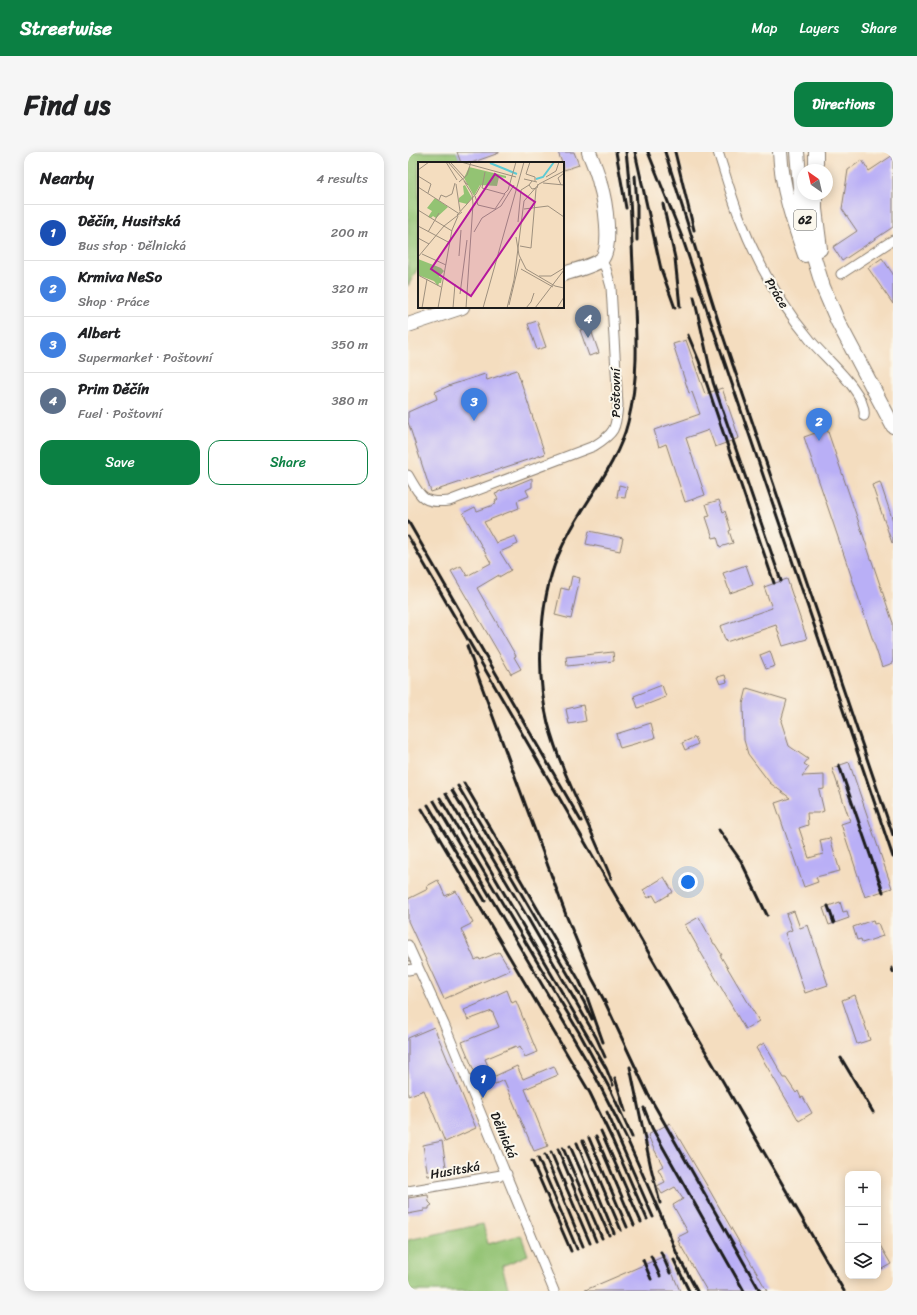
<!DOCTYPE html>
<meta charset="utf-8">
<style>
:root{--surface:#fff;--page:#f6f6f6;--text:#202124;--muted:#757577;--line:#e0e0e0;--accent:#0b8043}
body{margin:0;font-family:Sriracha,sans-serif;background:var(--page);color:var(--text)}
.controls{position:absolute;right:12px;bottom:12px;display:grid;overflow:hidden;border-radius:8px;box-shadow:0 2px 10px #0003}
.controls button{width:36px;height:36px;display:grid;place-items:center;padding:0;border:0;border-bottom:1px solid var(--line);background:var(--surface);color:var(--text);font:20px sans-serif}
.compass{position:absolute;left:389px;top:12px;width:36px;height:36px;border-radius:50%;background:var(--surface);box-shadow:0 2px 10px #0003;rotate:326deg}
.you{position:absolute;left:280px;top:730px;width:14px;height:14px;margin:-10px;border:3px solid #fff;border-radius:50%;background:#1a73e8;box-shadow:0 0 0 6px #1a73e833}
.badge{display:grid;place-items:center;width:26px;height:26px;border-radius:50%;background:var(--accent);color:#fff;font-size:13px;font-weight:700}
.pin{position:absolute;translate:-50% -33px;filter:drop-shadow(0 1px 2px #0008)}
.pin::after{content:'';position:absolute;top:21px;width:14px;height:12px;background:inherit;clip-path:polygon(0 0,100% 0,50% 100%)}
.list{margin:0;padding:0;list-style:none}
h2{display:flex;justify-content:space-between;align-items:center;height:52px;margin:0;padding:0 16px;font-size:17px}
h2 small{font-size:13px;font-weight:400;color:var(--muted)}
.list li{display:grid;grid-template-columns:26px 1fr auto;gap:12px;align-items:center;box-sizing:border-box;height:56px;padding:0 16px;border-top:1px solid var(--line)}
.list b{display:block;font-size:15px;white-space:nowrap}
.list p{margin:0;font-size:13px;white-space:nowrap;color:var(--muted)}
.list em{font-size:13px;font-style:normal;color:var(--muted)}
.actions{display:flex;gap:8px;padding:12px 16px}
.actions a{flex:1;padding:9px 0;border:1px solid var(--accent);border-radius:12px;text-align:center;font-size:14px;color:var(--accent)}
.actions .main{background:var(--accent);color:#fff}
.icon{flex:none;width:22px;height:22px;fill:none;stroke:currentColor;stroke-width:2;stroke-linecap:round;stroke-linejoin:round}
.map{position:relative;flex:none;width:485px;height:1139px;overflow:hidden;border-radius:12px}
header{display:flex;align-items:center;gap:24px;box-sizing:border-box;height:56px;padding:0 20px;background:var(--accent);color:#fff}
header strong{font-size:19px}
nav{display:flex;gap:22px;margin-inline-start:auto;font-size:14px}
.intro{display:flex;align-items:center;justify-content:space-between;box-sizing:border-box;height:96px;padding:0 24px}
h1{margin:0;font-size:28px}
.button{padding:10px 18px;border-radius:12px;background:var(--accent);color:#fff;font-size:14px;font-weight:700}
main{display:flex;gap:24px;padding:0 24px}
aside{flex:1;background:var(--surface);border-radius:12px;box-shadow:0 2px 10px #0003}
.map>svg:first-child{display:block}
.green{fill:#93c373;stroke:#587048}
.building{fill:#b9aff6}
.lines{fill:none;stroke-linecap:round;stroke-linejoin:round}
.street-casing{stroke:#887c6e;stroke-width:11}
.primary-casing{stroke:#887c6e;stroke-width:16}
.street{stroke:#fff;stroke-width:9}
.primary{stroke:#fff;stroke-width:14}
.rail{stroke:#1c1c1c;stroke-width:3}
.labels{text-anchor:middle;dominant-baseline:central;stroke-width:4;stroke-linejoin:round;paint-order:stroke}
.shield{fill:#fbf7ec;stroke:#5f5e5a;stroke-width:1}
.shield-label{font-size:12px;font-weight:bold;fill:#1c1c1c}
.street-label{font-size:13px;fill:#1c1c1c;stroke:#fbf7ec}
.inset-river{fill:none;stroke:#5dcad4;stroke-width:2}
.inset-road{fill:none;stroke:#9e907e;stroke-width:1}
.view{fill:#b5179e;fill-opacity:0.15;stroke:#b5179e;stroke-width:2}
.inset-edge{fill:none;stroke:#1c1c1c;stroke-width:2}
</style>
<header>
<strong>Streetwise</strong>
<nav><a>Map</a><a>Layers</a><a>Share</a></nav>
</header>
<div class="intro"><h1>Find us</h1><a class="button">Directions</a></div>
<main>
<aside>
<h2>Nearby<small>4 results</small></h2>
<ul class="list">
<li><span class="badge" style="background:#1a4fb4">1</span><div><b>Děčín, Husitská</b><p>Bus stop · Dělnická</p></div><em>200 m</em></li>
<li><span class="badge" style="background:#3f7fe0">2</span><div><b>Krmiva NeSo</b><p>Shop · Práce</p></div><em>320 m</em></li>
<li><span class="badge" style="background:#3f7fe0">3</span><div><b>Albert</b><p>Supermarket · Poštovní</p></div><em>350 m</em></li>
<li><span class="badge" style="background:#5c6f8a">4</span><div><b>Prim Děčín</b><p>Fuel · Poštovní</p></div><em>380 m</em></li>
</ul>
<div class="actions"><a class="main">Save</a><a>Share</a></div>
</aside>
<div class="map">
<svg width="485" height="1139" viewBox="0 0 485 1139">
<rect width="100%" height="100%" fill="#fbf7ec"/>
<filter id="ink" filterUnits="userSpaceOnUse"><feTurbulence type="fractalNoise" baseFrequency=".025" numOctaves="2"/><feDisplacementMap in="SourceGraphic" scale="8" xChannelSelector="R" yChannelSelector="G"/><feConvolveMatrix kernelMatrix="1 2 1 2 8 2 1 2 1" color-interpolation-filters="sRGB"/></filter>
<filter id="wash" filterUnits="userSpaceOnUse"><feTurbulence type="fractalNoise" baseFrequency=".012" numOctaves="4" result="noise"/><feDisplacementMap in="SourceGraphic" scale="16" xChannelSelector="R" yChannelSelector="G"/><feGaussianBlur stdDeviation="0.9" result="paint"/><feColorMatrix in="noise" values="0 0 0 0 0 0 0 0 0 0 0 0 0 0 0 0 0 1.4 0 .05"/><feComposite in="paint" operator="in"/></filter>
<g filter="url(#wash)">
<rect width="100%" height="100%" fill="#f4ddbf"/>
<path class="green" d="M0 0H49L53 11H11V114L0 134Z
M75 1072 80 1092 113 1083 120 1103 94 1114 101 1139H0V1088Z"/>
<g id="blocks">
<path class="building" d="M49 0H91V1L63 11H53Z
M150 0H166L171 13 156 18 155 11H154Z
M485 3V75L434 109 425 95 449 79 434 57 440 18 454 8 461 19Z
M474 106 485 122V152L460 116Z
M129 169 138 195 129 198 120 172Z
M182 175 191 201 181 204 172 178Z
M278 188 297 242 314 236 331 286 307 295 301 278 278 286 297 343 277 350 258 292 251 295 246 278 292 262 284 240 281 241 265 192Z
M109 218 137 302 23 340 0 270V260L29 247 27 240 43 233 77 222 79 228Z
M419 277 485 471V511L474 515 396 285Z
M124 326V335L118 338 121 344 109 349 111 356 76 370 88 391 107 384 110 392 92 400 103 418 91 425V423L69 436 108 504 106 505 113 517 103 522 43 419 53 414 59 424 83 411 55 361 67 355 69 359 88 352 87 349 90 347 87 342 90 341V340Z
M472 330 485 369V390L484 391 464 333Z
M211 333 219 335 217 346 209 345Z
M311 348 315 360 317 359 323 378 321 379 325 391 312 395 309 385 305 386 298 365 302 364 298 352Z
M181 379 215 386 212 399 178 392Z
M338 413 345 433 322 441 315 421Z
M164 424 172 426 163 467 147 463 153 436 161 438Z
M379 427 399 487 375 494 368 473 318 490 312 474 364 456 356 435Z
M362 499 367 514 358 517 352 503Z
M205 500 206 509 159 514 158 505Z
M317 523 319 530 312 532 309 525Z
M254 533 258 545 230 556 226 544Z
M339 536 379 548 373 569 381 594 400 607 396 612 401 615 394 624 416 623V637L411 638 416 659 411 661H399L400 673 391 676 401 706 415 702 412 688 422 686 432 719 408 725 410 730 396 735 367 651 382 646 362 631 340 602 336 588 335 552Z
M175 553 178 569 161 572 158 557Z
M243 571 247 586 212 596 208 582Z
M287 585 290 592 277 598 274 591Z
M441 610 484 736 457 745 433 672 442 669 424 616Z
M256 725 265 740 249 750 245 743 240 746 235 738Z
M30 728 37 744 48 739 65 771 53 777 67 808 71 806 72 808 91 800 102 818 36 847 0 769V747L20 737 19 734Z
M432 750 435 760 439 759 441 766 421 773 415 756Z
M386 759 392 776 400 773 420 833 397 841 377 781 384 778 378 762Z
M291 765 306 792H307L314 803H312L351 869 337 877 277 773Z
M465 768 466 772 470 771 475 784 454 791 453 787 449 788 445 775Z
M99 838 104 851 108 849 129 900 117 905 112 894 109 896 108 894 77 907 85 925 109 914 115 927 146 914 150 923 117 937 140 994 126 999 96 928 74 938 54 890 91 875 84 859 60 868 56 858 84 846V845Z
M447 843 462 888 449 892 434 848Z
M26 875 68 976 37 990 16 938 0 944V886Z
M356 891 376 926H378L388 941 390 939 393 946 395 945 404 961 391 969 348 896Z
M262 971 298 1032 359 1139H299L270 1089 272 1088 270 1085 280 1080 265 1053 275 1047 267 1035 254 1042 249 1034 257 1030 250 1017 255 1014 245 995 240 983Z
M34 989 39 1021 20 1024 15 993Z
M20 1043 21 1050 24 1053 21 1055V1057H16V1059L0 1062V1046Z
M470 1090 483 1112 470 1119Z
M257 1104 272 1139H175L231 1115Z"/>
</g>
</g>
<g filter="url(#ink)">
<use href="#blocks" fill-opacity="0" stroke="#887c6e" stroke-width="1"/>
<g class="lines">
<defs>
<path id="street" d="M310 0C317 21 323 43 331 64 348 109 372 152 403 189 418 207 460 242 456 264
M433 122 485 88
M0 323C13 345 14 352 41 349L186 294C207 281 208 277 210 253L203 135 198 117 193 108
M0 793 36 872 146 1139
M0 818 10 816
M0 1039 99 1022"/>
<path id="primary" d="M372 0C374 36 385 69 397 103
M389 0 394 57 403 96 415 135 430 170 485 274
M408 18V0
M407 42V57L412 97
M155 122C165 119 185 114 193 108 205 96 197 48 192 32 190 21 185 11 181 0
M0 173 54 155"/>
</defs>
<use href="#street" class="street-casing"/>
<use href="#primary" class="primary-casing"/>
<use href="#street" class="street"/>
<use href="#primary" class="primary"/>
<path class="rail" d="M208 0 218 56
M227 0 253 117 267 156
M240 0 274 85 485 705
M257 0 314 181 485 683
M267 0 286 78
M227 24 229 52V88
M255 52 267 106 272 155
M286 145 305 230 373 429
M280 183 291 209 366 431
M0 369 173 669
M0 384 436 1139
M59 494 158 763 184 826 196 848 240 942 352 1139
M431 613 475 740
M56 631 171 828 179 845 195 890
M50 634 124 760 176 850 184 867
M44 638 118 763 188 885 197 905
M38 642 169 866 198 916 205 933
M32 646 172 882 203 939 224 985
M26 649 183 916 219 987 262 1084
M20 653 77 749
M14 657 182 941 204 987 239 1067
M311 678 333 709 359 763
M203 726C191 697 178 668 165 639 155 617 146 594 140 571 132 539 131 508 134 476 136 448 142 420 154 395 173 353 209 315 220 270 233 219 227 167 225 114 223 76 223 38 218 0
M420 754 426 771
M484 816 485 820
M433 906 465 960
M222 915 243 1016 252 1051
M207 926 217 959
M236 956 244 976 336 1139
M199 960 245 1065
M193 979 233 1070
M188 984 226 1073
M181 986 219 1075
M175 989 213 1078
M169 991 206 1081
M162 994 201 1083
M155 996 194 1086
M150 997 188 1089
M143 1000 182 1091
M137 1003 175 1094
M130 1006 169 1097
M124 1009 163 1099
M260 1080 269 1102 289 1139
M253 1100 262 1121
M243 1104 252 1124
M235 1108 243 1127
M266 1108 281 1139"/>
</g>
</g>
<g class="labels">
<rect class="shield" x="386" y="58" width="22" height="20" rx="3"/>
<g class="shield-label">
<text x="397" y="68">62</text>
</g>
<g class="street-label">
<text transform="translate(369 141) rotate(58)">Práce</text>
<text transform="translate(207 241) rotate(-90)">Poštovní</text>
<text transform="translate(96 983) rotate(67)">Dělnická</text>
<text transform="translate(47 1018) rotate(-10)">Husitská</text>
</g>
</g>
<g transform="translate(10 10)">
<rect width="146" height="146" fill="#f4ddbf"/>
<path d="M51 5 88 14V16L81 15 79 24 62 23 56 34 46 16ZM47 23 54 36 49 42 41 40V36L46 32 45 24ZM17 36 30 45 18 56 15 54 13 56 10 55 14 49 9 46ZM0 97 23 106 26 109 21 115 24 116 23 121H21L20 124 16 119 0 113Z" fill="#93c373"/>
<path class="inset-river" d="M72 1 99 12M118 17 125 15 136 0"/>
<path class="inset-road" d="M28 0 39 18M30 0 50 23M43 0 98 15M112 0 108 12 117 15V19M33 1 47 16M0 8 11 0M67 10 64 26 86 32 90 28 94 14M0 14 13 22 10 31M94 14 98 0M128 15 138 9 141 0M106 17 119 20M46 19 54 32 55 42 48 146M114 19 111 23 114 27 119 26 120 22M41 20 49 13 53 0M125 21 146 23M38 22 42 49M143 23 140 16 146 11M0 25 40 51M57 34 60 43 77 47 87 32M21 38 23 33 28 35 34 32 37 21M106 47 130 44 146 55M0 48 34 69M39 53 58 32 63 23M100 60 103 28 111 23M0 64 32 81M10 70 21 51M56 70 64 56 83 44 96 23M98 75 101 93 108 107 137 124 146 126M0 76 11 82M102 84 113 86 118 27M4 92 28 103M41 94 43 68M0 95 26 64 44 50M103 107 135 125M0 113 23 125M121 114H133L146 106M42 132 49 78M91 143 102 97M4 146 9 117M20 146 34 68 40 54M35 146 37 122M65 146 106 0M89 146 96 118 106 39 121 22 146 9M108 146 113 140 116 131M117 146 146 108M139 146 146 135"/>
<path class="view" d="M77 12 117 40 53 134 13 107Z"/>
<rect width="146" height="146" class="inset-edge"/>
</g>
</svg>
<div class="controls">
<button>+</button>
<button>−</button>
<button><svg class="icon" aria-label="layers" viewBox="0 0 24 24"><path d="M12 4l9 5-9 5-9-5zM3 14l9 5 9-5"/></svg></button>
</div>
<svg class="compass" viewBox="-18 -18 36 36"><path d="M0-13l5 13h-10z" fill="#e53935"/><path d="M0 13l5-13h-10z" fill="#757577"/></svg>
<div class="you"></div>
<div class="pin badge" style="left:75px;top:946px;background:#1a4fb4">1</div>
<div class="pin badge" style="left:411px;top:289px;background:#3f7fe0">2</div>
<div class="pin badge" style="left:66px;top:269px;background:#3f7fe0">3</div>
<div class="pin badge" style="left:180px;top:186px;background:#5c6f8a">4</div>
</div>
</main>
